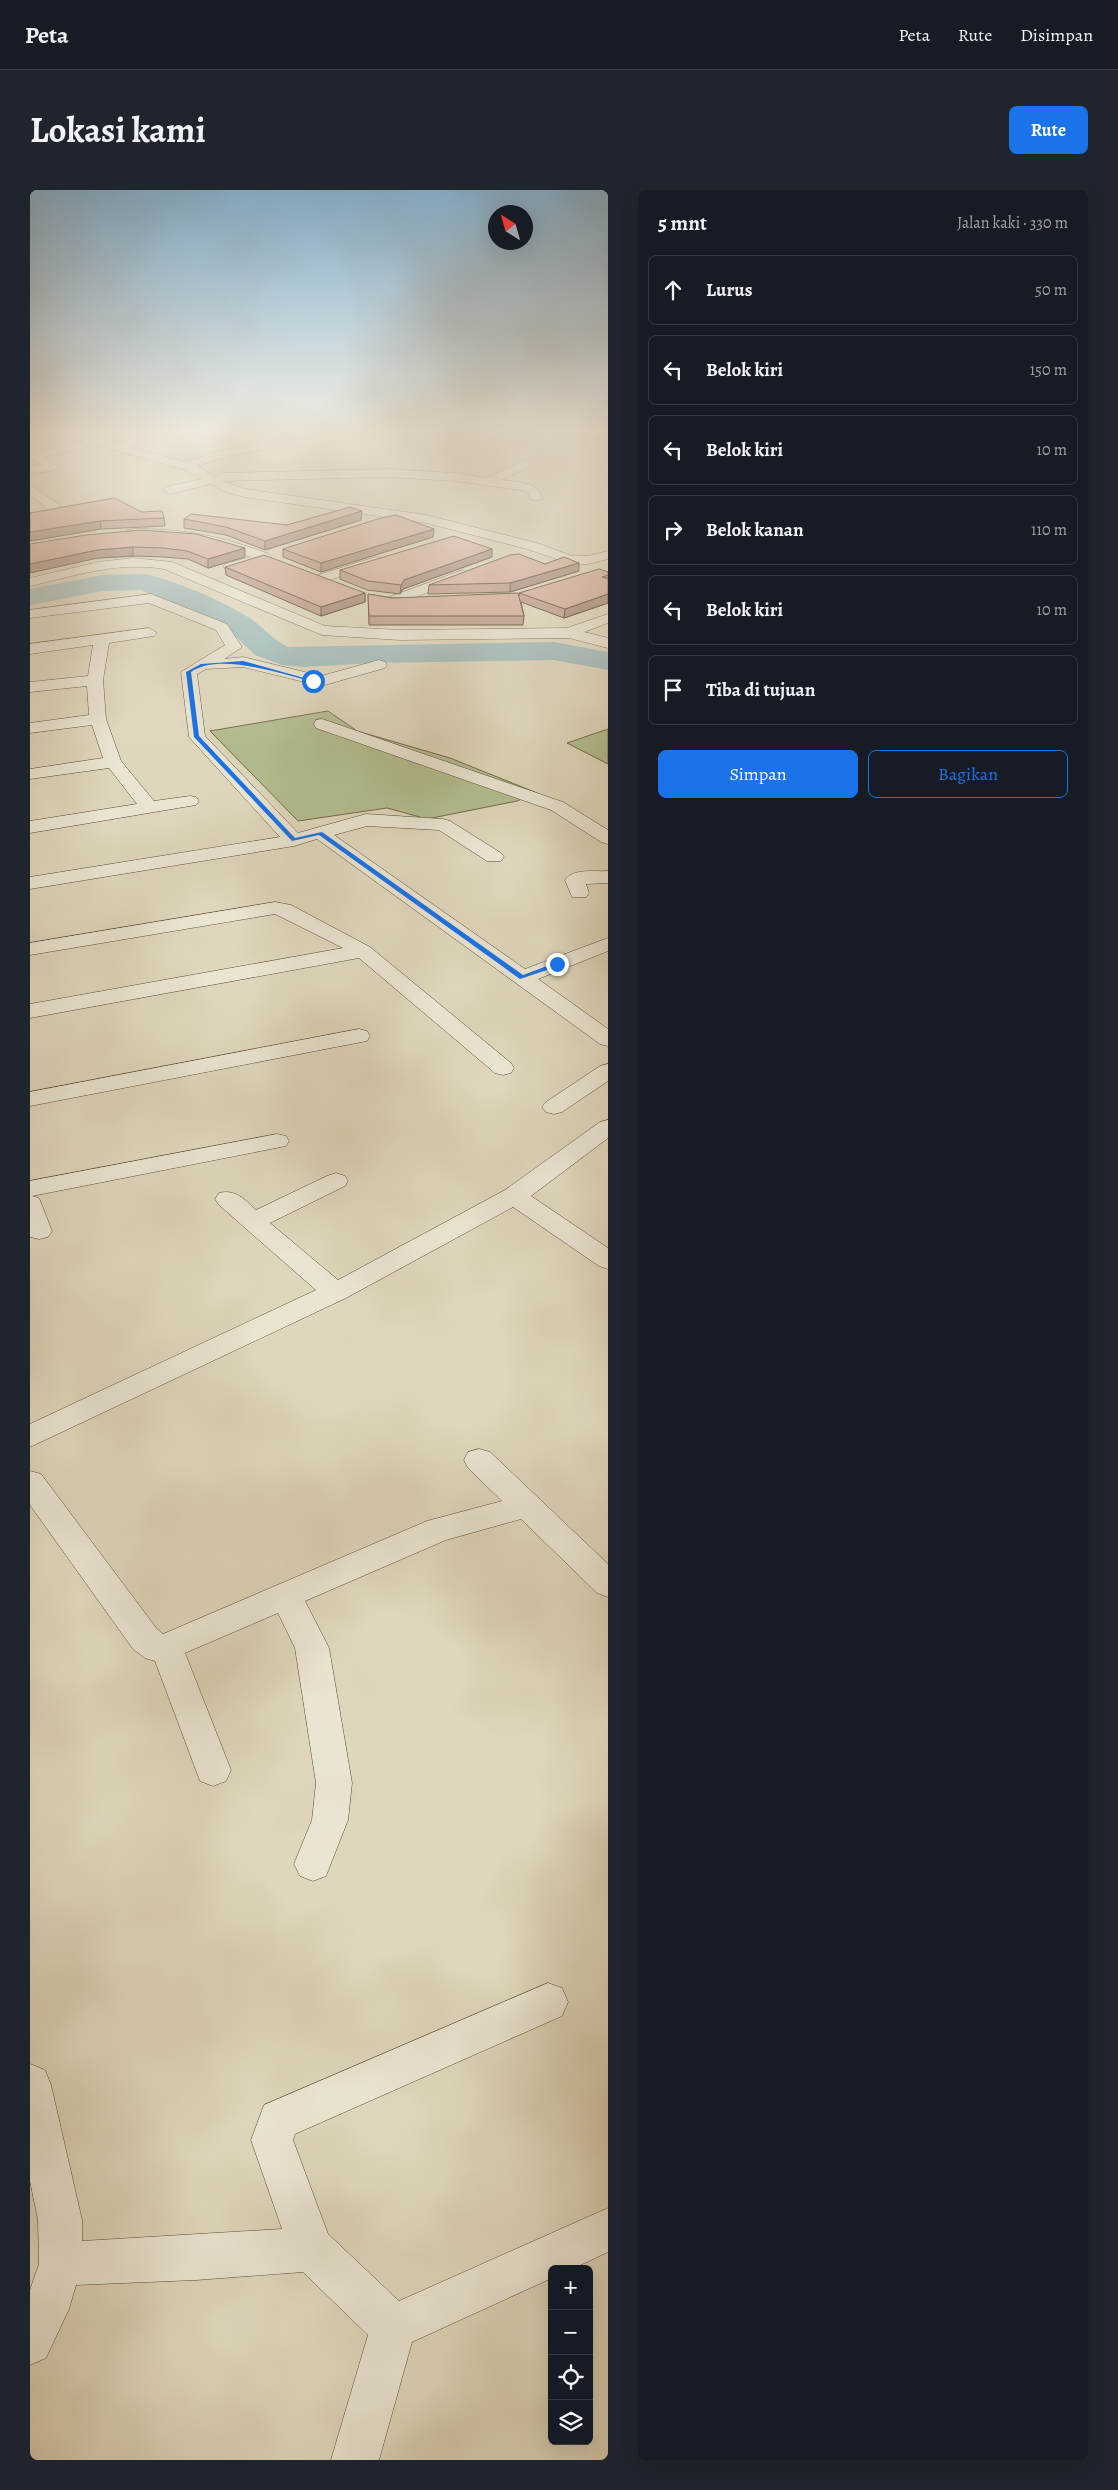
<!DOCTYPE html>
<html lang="id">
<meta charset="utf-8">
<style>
:root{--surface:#171b24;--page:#20242c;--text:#f1f3f6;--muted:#9ea1a6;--line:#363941;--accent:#1a73e8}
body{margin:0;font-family:Alegreya,serif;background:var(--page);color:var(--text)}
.controls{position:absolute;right:15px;bottom:15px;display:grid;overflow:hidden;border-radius:8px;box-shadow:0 5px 20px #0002}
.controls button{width:45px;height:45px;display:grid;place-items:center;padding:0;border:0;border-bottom:1px solid var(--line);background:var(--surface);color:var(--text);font:25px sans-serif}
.compass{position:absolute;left:458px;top:15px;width:45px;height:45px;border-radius:50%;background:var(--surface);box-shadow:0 5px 20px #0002;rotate:323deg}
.stop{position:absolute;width:15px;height:15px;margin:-11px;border:4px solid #1a73e8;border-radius:50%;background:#fff}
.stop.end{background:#1a73e8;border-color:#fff;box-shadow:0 1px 5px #0008}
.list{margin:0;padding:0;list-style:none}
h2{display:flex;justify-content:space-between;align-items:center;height:65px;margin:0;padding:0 20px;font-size:21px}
h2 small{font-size:16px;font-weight:400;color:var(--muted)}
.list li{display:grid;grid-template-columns:32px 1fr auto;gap:15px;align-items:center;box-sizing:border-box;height:70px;margin:0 10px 10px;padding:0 10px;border:1px solid var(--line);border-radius:8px}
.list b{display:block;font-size:19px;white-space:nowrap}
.list em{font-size:16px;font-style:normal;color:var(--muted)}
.actions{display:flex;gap:10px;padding:15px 20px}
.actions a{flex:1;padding:11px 0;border:1px solid var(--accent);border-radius:8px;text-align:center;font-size:18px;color:var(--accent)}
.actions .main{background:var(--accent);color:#fff}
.icon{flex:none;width:28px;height:28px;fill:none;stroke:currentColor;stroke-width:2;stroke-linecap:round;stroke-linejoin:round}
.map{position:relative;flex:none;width:578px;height:2270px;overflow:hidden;border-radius:8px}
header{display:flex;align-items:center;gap:30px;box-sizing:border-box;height:70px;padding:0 25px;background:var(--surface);border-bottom:1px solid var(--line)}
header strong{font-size:24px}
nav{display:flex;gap:28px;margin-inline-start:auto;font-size:18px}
.intro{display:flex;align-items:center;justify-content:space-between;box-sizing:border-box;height:120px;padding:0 30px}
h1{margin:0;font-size:35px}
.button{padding:12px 22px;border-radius:8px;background:var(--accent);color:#fff;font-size:18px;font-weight:700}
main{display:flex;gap:30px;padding:0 30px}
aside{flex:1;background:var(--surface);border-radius:8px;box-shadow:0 5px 20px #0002}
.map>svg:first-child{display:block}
.green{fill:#b3be90;stroke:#706c48}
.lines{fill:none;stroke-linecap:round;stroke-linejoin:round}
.river{fill:#96b7ba;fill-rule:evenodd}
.minor-casing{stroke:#5a4930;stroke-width:1}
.path{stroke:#2e1a01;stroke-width:1;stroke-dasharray:2 1;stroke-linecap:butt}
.minor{fill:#eae5d3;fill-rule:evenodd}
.wall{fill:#b58a7c;stroke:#2e1a01}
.shaded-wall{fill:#947065;stroke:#2e1a01}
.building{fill:#d3a090;stroke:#2e1a01}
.route{fill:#1a73e8}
</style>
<header>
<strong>Peta</strong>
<nav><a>Peta</a><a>Rute</a><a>Disimpan</a></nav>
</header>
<div class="intro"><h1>Lokasi kami</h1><a class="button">Rute</a></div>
<main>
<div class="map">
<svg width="578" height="2270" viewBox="0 0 578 2270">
<rect width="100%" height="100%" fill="#dfd7bc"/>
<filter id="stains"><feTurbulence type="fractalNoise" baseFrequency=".004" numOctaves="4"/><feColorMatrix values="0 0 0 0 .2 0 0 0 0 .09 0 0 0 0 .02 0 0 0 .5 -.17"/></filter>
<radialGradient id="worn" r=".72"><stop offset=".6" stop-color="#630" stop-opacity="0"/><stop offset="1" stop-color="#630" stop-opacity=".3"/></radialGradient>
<path class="green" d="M298 521 327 541 420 568 507 603 487 611 397 629 357 618 268 631 180 541Z
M578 539V574L537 553Z"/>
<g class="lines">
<path class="river" d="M115 384C149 392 188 409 218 427 233 436 242 450 258 457L524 452 578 462V480L524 470 344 473 273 477 252 475 225 465 199 440 150 416 111 400 73 401 0 415V399L73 385Z"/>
<defs>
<path id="minor" d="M23 241H40L85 253 142 241H162L161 243 99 257 155 272 193 260 243 251 249 255 247 257 195 267 167 276 186 287 192 283 357 279 426 283 457 288 496 269 500 270 502 273 500 276 472 290C487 292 507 291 512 307L510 310H502L496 301 426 291 357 287 193 291 215 299 396 325 507 353 542 366H558L578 361V369L558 374H541L497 359 396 333 214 307 193 301 181 294 139 304 133 300 135 297 172 289 156 280 66 255 14 267 28 277 26 280 0 284V276L11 275 1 267 6 261 53 251 24 243Z
M0 295 33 317 34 320 33 323H23L0 305Z
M101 339C150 338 193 346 239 364L241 367 239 370 200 381 193 377 195 374 221 367 169 351 96 346 94 343Z
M346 367 351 368 353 371 351 374 293 392 286 388 288 385Z
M103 368 142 372 295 436 370 440 537 438 578 424V433L554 442 578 448V458L539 448 370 450 292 445 134 379C88 371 44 386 0 396V388L68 372Z
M433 380 440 384 438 387 367 414H357L355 411 357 408Z
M121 404 197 434 212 457 194 469 213 467 291 486 349 470 355 472 357 475 355 478 291 496 213 477 176 479 167 484 175 546 268 643 336 624 413 629 420 631 471 663 474 667 471 671H457L409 640 337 636 304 645 495 779 578 748V761L508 789 578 839V856L570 854 287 649 264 656 0 699V687L250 647 159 547 151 482 195 455 186 440 119 413 0 428V420Z
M119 438 127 443 124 446 79 453 73 490 76 529 91 571 124 611 160 606 166 607 169 611 166 615 160 616 0 643V631L107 614 79 578 0 589V579L73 568 62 535 0 543V533L59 525 57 496 0 502V492L58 486 63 455 0 464V454Z
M292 529 533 612 578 640V654L571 652 521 620 286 538 284 534 286 530Z
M578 681V693L556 694 559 703 556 707H542L535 690C543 678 565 682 578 681Z
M245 712 261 715 340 757 481 873 484 878 481 883 473 885 465 883 329 768 0 828V814L313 758 245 724 0 765V753Z
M329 839 337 841 340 846 337 851 0 916V902Z
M578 874V891L532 922 524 924 516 922 512 917 516 912 570 876Z
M578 930V948L501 1006 578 1058V1079L569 1076 483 1017 316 1108 0 1257V1234L286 1100 189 1015 185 1009 189 1003C206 999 214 1009 226 1020L297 986 306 983 315 986 318 991 315 996 240 1033 308 1090 475 1000 570 932Z
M247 944 256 946 259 951 256 956 2 1006 9 1008 22 1041 18 1047 9 1049 0 1047V991Z
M449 1259 460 1262 578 1374V1407L567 1403 491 1329 416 1350 275 1411 299 1458 322 1593 318 1630 296 1686 283 1691 270 1686 264 1674 282 1630 286 1593 265 1458 248 1423 155 1463 201 1580 196 1591 183 1596 170 1591 125 1471 115 1468 103 1459 0 1315V1281L11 1284 127 1439 133 1444 397 1331 472 1311 438 1278 434 1270 438 1262Z
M518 1793 532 1798 538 1812 532 1826 265 1944 263 1950 298 2044 369 2111 578 2018V2062L542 2079H522V2088L382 2152 349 2270H301L338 2145 273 2082 166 2090 46 2095 39 2119 16 2168 0 2175V2100L9 2074 8 2030 0 1991V1874L15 1880 21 1895 52 2030V2051L252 2039 221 1950 234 1915Z"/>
</defs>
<use href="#minor" class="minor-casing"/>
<path class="path" d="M521 241 578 251"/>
<use href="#minor" class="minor"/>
</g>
<path class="wall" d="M112 322 134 328 135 336 71 339 0 351V323Z
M154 329 257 335 331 330 235 360 196 345 154 338Z
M56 345 215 367 178 378 158 369 134 367 103 366 68 368Z
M403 347 291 382 253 367V359Z
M462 367 373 399 370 404 337 400 310 389V380Z
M515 374 549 381 480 402 398 404 399 395Z
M195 377 335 403V412L291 426 196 385Z
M578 382V413L534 428 491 412 494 426 493 435H339L338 404 362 408 489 406V403Z"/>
<path class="shaded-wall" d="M332 321 331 330 235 360V351Z
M70 331 71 339 0 351V342Z
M404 339 403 347 291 382V373Z
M103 357V366L68 368 0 383V374L67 360Z
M215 358V367L178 378V369Z
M462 359V367L373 399 370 404 371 395 374 390Z
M549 373V381L480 402V393Z
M578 385V393L572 387Z
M335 403V412L291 426V417Z
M578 404V413L534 428 535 419Z"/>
<path class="building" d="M84 308 112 322 132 321 134 328 70 331 0 342V323Z
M320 317 332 321 235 351 196 337 154 329 161 324 257 335Z
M366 325 404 339 291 373 253 359 351 328Z
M111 340 166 344 215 358 178 369 157 361 133 358 103 357 67 360 0 374V354L56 345Z
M424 346 462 359 374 390 371 395 338 391 310 380Z
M489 364 515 374 534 367 549 373 480 393 399 395 480 365Z
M234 365 335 403 291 417 195 377Z
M569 379 578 382V385L572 387 578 389V404L535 419 489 403Z
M488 403 494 426H339L338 404 362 408Z"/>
<linearGradient id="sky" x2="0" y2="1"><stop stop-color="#87b5d6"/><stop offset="0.43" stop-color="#f1ede1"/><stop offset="1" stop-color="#f1ede1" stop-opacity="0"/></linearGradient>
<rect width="578" height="558" fill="url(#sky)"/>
<path class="route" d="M213 471 285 491 283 492C251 484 190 462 161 482L169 546 265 648 292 642 493 785 525 773H529V776L490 789 289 645 262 651 164 547 156 482 171 474Z"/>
<rect width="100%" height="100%" filter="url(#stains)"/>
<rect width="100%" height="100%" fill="url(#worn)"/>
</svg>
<div class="controls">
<button>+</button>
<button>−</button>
<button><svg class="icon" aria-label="locate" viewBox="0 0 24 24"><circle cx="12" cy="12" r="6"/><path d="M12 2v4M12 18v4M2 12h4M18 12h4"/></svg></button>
<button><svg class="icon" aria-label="layers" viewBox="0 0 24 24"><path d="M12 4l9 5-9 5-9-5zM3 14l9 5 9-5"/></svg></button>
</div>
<svg class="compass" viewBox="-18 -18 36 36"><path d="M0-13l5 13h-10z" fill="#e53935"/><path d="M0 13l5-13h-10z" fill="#9ea1a6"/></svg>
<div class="stop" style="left:283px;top:491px"></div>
<div class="stop end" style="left:527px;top:774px"></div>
</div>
<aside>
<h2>5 mnt<small>Jalan kaki · 330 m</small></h2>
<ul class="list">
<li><svg class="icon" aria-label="ahead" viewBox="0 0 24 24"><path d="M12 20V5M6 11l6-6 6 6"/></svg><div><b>Lurus</b></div><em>50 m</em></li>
<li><svg class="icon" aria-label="left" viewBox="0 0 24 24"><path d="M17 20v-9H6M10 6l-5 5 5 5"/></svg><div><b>Belok kiri</b></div><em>150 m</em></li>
<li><svg class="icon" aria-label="left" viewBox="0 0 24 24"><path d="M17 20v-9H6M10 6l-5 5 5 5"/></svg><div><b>Belok kiri</b></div><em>10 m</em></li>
<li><svg class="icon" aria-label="right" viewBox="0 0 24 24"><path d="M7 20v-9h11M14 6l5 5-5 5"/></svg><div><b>Belok kanan</b></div><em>110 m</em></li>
<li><svg class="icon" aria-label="left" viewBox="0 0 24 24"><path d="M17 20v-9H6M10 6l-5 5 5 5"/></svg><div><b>Belok kiri</b></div><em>10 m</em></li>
<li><svg class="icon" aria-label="arrive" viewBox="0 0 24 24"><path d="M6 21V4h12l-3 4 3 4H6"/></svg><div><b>Tiba di tujuan</b></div></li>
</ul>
<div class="actions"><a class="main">Simpan</a><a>Bagikan</a></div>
</aside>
</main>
